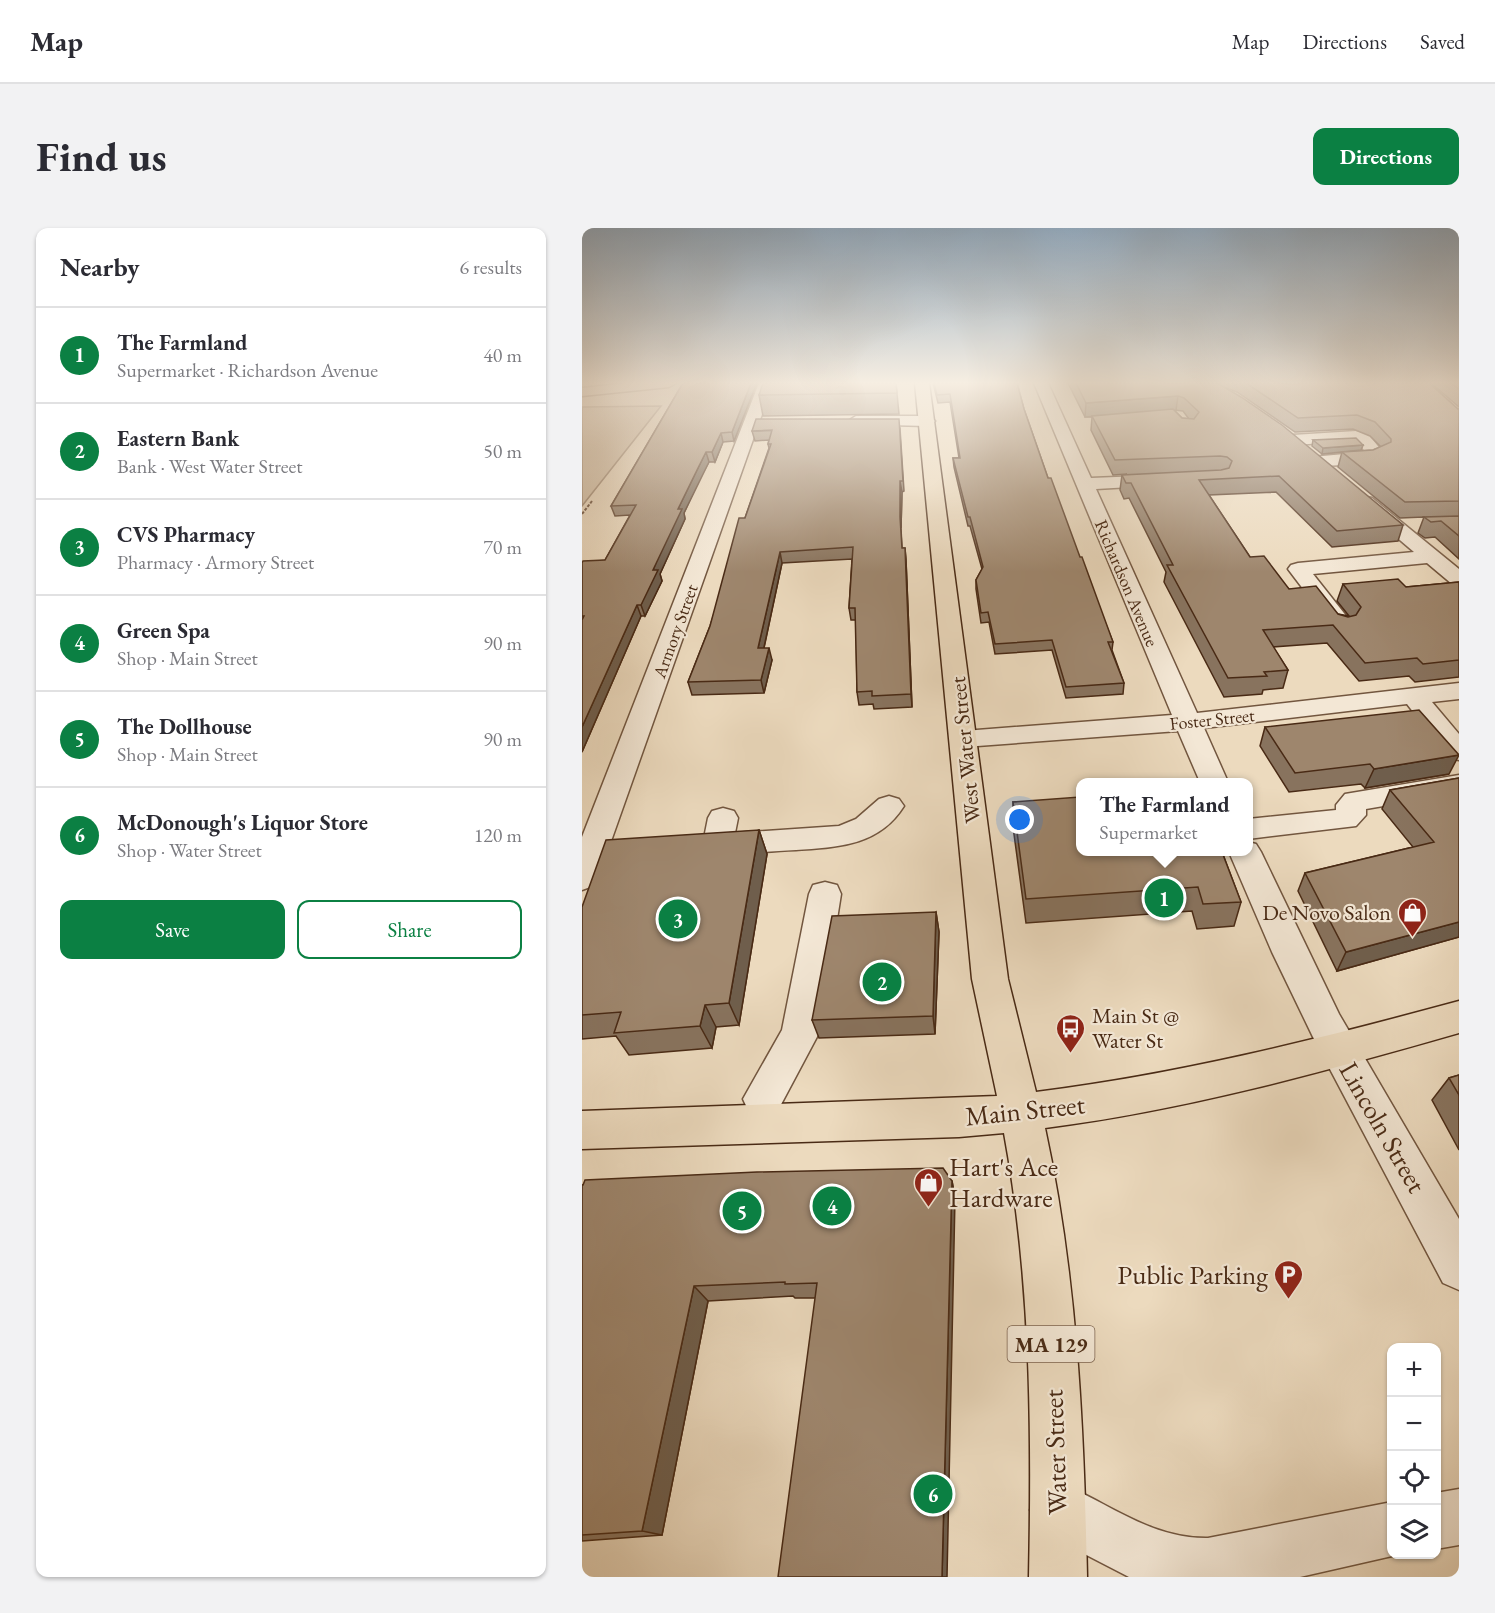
<!DOCTYPE html>
<meta charset="utf-8">
<style>
:root{--surface:#fff;--page:#f2f2f3;--text:#2b2b33;--muted:#7c7c81;--line:#e1e1e2;--accent:#0b8043}
body{margin:0;font-family:"EB Garamond",serif;background:var(--page);color:var(--text)}
.controls{position:absolute;right:18px;bottom:18px;display:grid;overflow:hidden;border-radius:12px;box-shadow:0 2px 4px #0004}
.controls button{width:54px;height:54px;display:grid;place-items:center;padding:0;border:0;border-bottom:2px solid var(--line);background:var(--surface);color:var(--text);font:30px sans-serif}
.you{position:absolute;left:438px;top:592px;width:21px;height:21px;margin:-15px;border:4px solid #fff;border-radius:50%;background:#1a73e8;box-shadow:0 0 0 9px #1a73e833}
.badge{display:grid;place-items:center;width:39px;height:39px;border-radius:50%;background:var(--accent);color:#fff;font-size:20px;font-weight:700}
.pin{position:absolute;translate:-50% -50%;border:3px solid #fff;box-shadow:0 2px 6px #0006}
.popup{position:absolute;left:494px;top:550px;width:177px;height:78px;box-sizing:border-box;display:grid;place-content:center;border-radius:12px;background:var(--surface);filter:drop-shadow(0 2px 4px #0005);font-size:20px;white-space:nowrap;color:var(--muted)}
.popup b{font-size:22px;color:var(--text)}
.popup::after{content:'';position:absolute;left:50%;top:100%;margin-left:-12px;border:12px solid transparent;border-top-color:var(--surface)}
.list{margin:0;padding:0;list-style:none}
h2{display:flex;justify-content:space-between;align-items:center;height:78px;margin:0;padding:0 24px;font-size:26px}
h2 small{font-size:20px;font-weight:400;color:var(--muted)}
.list li{display:grid;grid-template-columns:39px 1fr auto;gap:18px;align-items:center;box-sizing:border-box;height:96px;padding:0 24px;border-top:2px solid var(--line)}
.list b{display:block;font-size:22px;white-space:nowrap}
.list p{margin:0;font-size:20px;white-space:nowrap;color:var(--muted)}
.list em{font-size:20px;font-style:normal;color:var(--muted)}
.actions{display:flex;gap:12px;padding:18px 24px}
.actions a{flex:1;padding:14px 0;border:2px solid var(--accent);border-radius:12px;text-align:center;font-size:21px;color:var(--accent)}
.actions .main{background:var(--accent);color:#fff}
.icon{flex:none;width:33px;height:33px;fill:none;stroke:currentColor;stroke-width:2;stroke-linecap:round;stroke-linejoin:round}
.map{position:relative;flex:none;width:877px;height:1349px;overflow:hidden;border-radius:12px}
header{display:flex;align-items:center;gap:36px;box-sizing:border-box;height:84px;padding:0 30px;background:var(--surface);border-bottom:2px solid var(--line)}
header strong{font-size:28px}
nav{display:flex;gap:33px;margin-inline-start:auto;font-size:21px}
.intro{display:flex;align-items:center;justify-content:space-between;box-sizing:border-box;height:144px;padding:0 36px}
h1{margin:0;font-size:42px}
.button{padding:15px 27px;border-radius:12px;background:var(--accent);color:#fff;font-size:21px;font-weight:700}
main{display:flex;gap:36px;padding:0 36px}
aside{flex:1;background:var(--surface);border-radius:12px;box-shadow:0 2px 4px #0004}
.map>svg:first-child{display:block}
.green{fill:#d0bca1;stroke:#8c735b;stroke-width:1.5}
.lines{fill:none;stroke-linecap:round;stroke-linejoin:round}
.minor-casing{stroke:#72563f;stroke-width:3}
.major-casing{stroke:#492a15;stroke-width:3}
.path{stroke:#492a15;stroke-width:2;stroke-dasharray:3 1.5;stroke-linecap:butt}
.minor{fill:#f3e7d5;fill-rule:evenodd}
.major{fill:#ecdabe;fill-rule:evenodd}
.wall{fill:#88735e;stroke:#492a15;stroke-width:1.5;fill-rule:evenodd}
.shaded-wall{fill:#6f5e4c;stroke:#492a15;stroke-width:1.5}
.building{fill:#9e866d;stroke:#492a15;stroke-width:1.5}
.labels{text-anchor:middle;dominant-baseline:central;stroke-width:4.5;stroke-linejoin:round;paint-order:stroke}
.far-street-label{font-size:18px;fill:#492a15;stroke:#f3e7d5}
.shield{fill:#f3e7d5;stroke:#7c634f;stroke-width:1.5}
.shield-label{font-size:21px;font-weight:bold;fill:#492a15}
.street-label{font-size:22px;fill:#492a15;stroke:#f3e7d5}
.poi-label{font-size:22px;fill:#492a15;stroke:#f3e7d5;text-anchor:end}
.near-street-label{font-size:27px;fill:#492a15;stroke:#f3e7d5}
.near-poi-label{font-size:27px;fill:#492a15;stroke:#f3e7d5;text-anchor:start}
</style>
<header>
<strong>Map</strong>
<nav><a>Map</a><a>Directions</a><a>Saved</a></nav>
</header>
<div class="intro"><h1>Find us</h1><a class="button">Directions</a></div>
<main>
<aside>
<h2>Nearby<small>6 results</small></h2>
<ul class="list">
<li><span class="badge">1</span><div><b>The Farmland</b><p>Supermarket · Richardson Avenue</p></div><em>40 m</em></li>
<li><span class="badge">2</span><div><b>Eastern Bank</b><p>Bank · West Water Street</p></div><em>50 m</em></li>
<li><span class="badge">3</span><div><b>CVS Pharmacy</b><p>Pharmacy · Armory Street</p></div><em>70 m</em></li>
<li><span class="badge">4</span><div><b>Green Spa</b><p>Shop · Main Street</p></div><em>90 m</em></li>
<li><span class="badge">5</span><div><b>The Dollhouse</b><p>Shop · Main Street</p></div><em>90 m</em></li>
<li><span class="badge">6</span><div><b>McDonough's Liquor Store</b><p>Shop · Water Street</p></div><em>120 m</em></li>
</ul>
<div class="actions"><a class="main">Save</a><a>Share</a></div>
</aside>
<div class="map">
<svg width="877" height="1349" viewBox="0 0 877 1349">
<rect width="100%" height="100%" fill="#ecdabe"/>
<filter id="stains"><feTurbulence type="fractalNoise" baseFrequency=".00333" numOctaves="4"/><feColorMatrix values="0 0 0 0 .2 0 0 0 0 .09 0 0 0 0 .02 0 0 0 .5 -.17"/></filter>
<radialGradient id="worn" r=".72"><stop offset=".6" stop-color="#630" stop-opacity="0"/><stop offset="1" stop-color="#630" stop-opacity=".3"/></radialGradient>
<path class="green" d="M79 178 0 278V179Z"/>
<g class="lines">
<defs>
<path id="minor" d="M177 155H191L16 650 11 658 0 662V609Z
M452 155H466L509 250 584 247 590 248 593 252 590 256 584 257 514 261 615 485 877 455V471L850 474 877 506V532L867 530 825 476 622 500 646 554H618L596 503 382 519 372 517 369 511 372 505 382 503 590 487Z
M274 188H345L353 193 345 198 269 196 266 193Z
M774 203 787 207 803 227C794 238 751 237 736 238L730 237 728 233 730 229 784 224 773 213 711 217 703 212 711 207Z
M784 269 790 270 877 341V358L870 356 845 335 731 346 769 394 766 399 758 401 750 399 706 341 709 337 716 335 832 324 778 278 775 274 778 270Z
M877 547V565L784 581V587L774 598 666 611V591L754 582V577L763 566Z
M307 568 317 571 322 578C297 618 256 619 214 622 191 623 167 625 144 627L133 624 122 610 126 590 130 583 141 580 152 583 156 590 153 605 257 598 274 591 297 571Z
M666 614 674 616 679 624 757 786 877 991V1062L861 1055 731 809 690 724 647 624H666Z
M243 654 255 657 259 666 237 805 195 884 181 889 167 884 161 871 200 802 227 666 231 657Z
M476 1254C527 1275 569 1311 626 1310L810 1274V1326H819L718 1349H547L456 1302 448 1282 456 1262Z
M877 1261V1317L854 1321V1265Z"/>
<path id="major" d="M46 155H94L87 159 0 168V160Z
M333 155H347L426 751 454 864C598 846 737 811 877 773V805C741 844 604 882 463 900 495 1047 502 1199 505 1349H447C450 1201 449 1051 422 905L377 909 0 921V883L415 868 390 751Z"/>
</defs>
<use href="#minor" class="minor-casing"/>
<use href="#major" class="major-casing"/>
<path class="path" d="M0 286 10 273"/>
<use href="#minor" class="minor"/>
<use href="#major" class="major"/>
</g>
<path class="wall" d="M101 155H174V157L152 213 141 214 133 234H127L117 252 102 285 103 291 78 346 80 353 63 388H59L0 524V335L23 332 48 287 33 288 29 278Z
M314 155 317 186 181 188 177 167Z
M351 155H435L442 181 466 250 531 414 530 422 542 455 541 466 484 470 470 422 413 426 407 394 399 395 394 361V352L400 341 388 298H386L372 239 371 230H377L368 174 356 175Z
M486 155H847L876 181H877V331L853 309 843 310 836 305 842 289 818 290 756 239 760 224 791 222 799 219 788 208 771 201 713 204 655 164 642 159 821 297 816 313 750 319 694 264 627 267 668 329 707 361 756 386 767 388 755 373 761 356 824 359 877 354V449L833 454 827 448 777 453 745 415 691 419 706 442 701 460 681 462 680 466 642 469 582 354 584 344 547 270 542 271 538 262 540 247 545 246 531 247 509 202 510 189H503ZM592 182 601 183 607 191 600 190Z
M849 155H877V179Z
M318 200 322 263 320 264 319 300 320 320H323L324 332 330 479 292 481 291 476 277 477 275 464 274 392H269L267 380 270 331 200 335 182 420 190 432 182 465 110 467 106 454 128 398 163 290 187 220 186 216 187 212 173 213 170 203Z
M731 212 781 217 779 222 740 226 730 218Z
M683 499 867 546 783 560 779 556 707 564 678 518Z
M877 550V709L755 743 716 663 723 645 831 619 800 581 808 562Z
M431 574 640 624 659 674 652 698 615 701 610 683 444 695 431 599Z
M177 602 185 626 157 797 134 799 130 820 47 827 34 808 0 811V679Z
M354 684 357 704 353 806 237 810 230 792Z
M877 847V922L850 872 867 850Z
M370 953 373 970 233 1070H213L211 1068 126 1073 80 1307 0 1313V957Z"/>
<path class="shaded-wall" d="M169 155H174V157L152 213 150 204Z
M596 168 594 182 503 189 504 175Z
M139 205 141 214 133 234 130 224Z
M781 217 779 222 740 226 741 220Z
M124 224 127 234 102 285 103 291 78 346 80 353 63 388 59 377 71 342 96 281Z
M318 253 320 264 319 300 318 289Z
M323 320 324 332 330 479 329 466Z
M198 324 200 335 179 433 176 420Z
M55 377 59 388 0 524V499Z
M187 420 190 432 182 465 179 452Z
M877 527 867 546 783 560 792 541Z
M177 602 185 626 157 797 147 775Z
M354 684 357 704 353 806 351 788Z
M877 694V709L755 743 764 724Z
M123 777 134 799 130 820 118 798Z
M370 953 373 970 365 1349H360Z
M112 1058 126 1073 80 1307 60 1303Z"/>
<path class="building" d="M101 155H169L150 204 139 205 130 224H124L115 242 96 281H100L71 342H76L59 377H55L0 499V392L2 388H0V335L1 333 23 332 54 277 29 278Z
M181 155H314L315 165 177 167Z
M352 155H435L442 181 466 250H469L498 329H500L531 414H526L542 455 484 459 470 412 413 416 406 384 399 385 394 352 401 339 388 289H386L371 230H378L368 166 355 167Z
M494 155H635L659 169 700 197 821 297 755 303 697 248 617 252 668 329 682 328 707 361 734 358 756 386 766 389 774 387 779 379 761 356 816 351 824 359 877 354V432L841 436 835 430 783 435 751 397 681 402 706 442 682 444 685 448 646 450 585 337H591L549 255H544L540 247 639 242 647 240 650 233 645 229 638 228 533 232 510 188 591 181 600 190 612 191 617 184 602 170 596 168 504 175Z
M664 155H847L876 181H877V273L823 274 760 224 791 222 809 214V211L793 194 775 187 716 190Z
M869 155H877V161Z
M174 191H317L321 253H318V289L320 320H323L329 466 290 468V463L275 464 273 380H267L271 319 198 324 176 420H187L179 452 106 454 128 398 157 290H163L189 216H186L190 202 170 203Z
M774 210 781 217 741 220 731 212Z
M877 288V308L859 293 849 294 842 289Z
M837 482 877 527 792 541 788 536 713 545 683 499Z
M877 550V694L764 724 723 645 852 614 808 562Z
M498 569V624H640L659 674 621 676 616 659 444 671 431 574Z
M177 602 147 775 123 777 118 798 32 805 39 784 0 787V679L24 612Z
M354 684 351 788 230 792 250 688Z
M877 847V867L867 850Z
M361 940 370 953 360 1349H196L235 1055 203 1056V1054L112 1058 60 1303 0 1307V957H1L3 952 175 944Z"/>
<linearGradient id="sky" x2="0" y2="1"><stop stop-color="#93abc0"/><stop offset="0.45" stop-color="#f6eee2"/><stop offset="1" stop-color="#f6eee2" stop-opacity="0"/></linearGradient>
<rect width="877" height="344" fill="url(#sky)"/>
<defs>
<symbol id="shop-pin" viewBox="-11 -11 22 30"><path d="M0 17L-7.5 6A9.5 9.5 0 1 1 7.5 6Z" fill="#8f2418" stroke="#f3e7d5"/><path d="M-5-2.5h2.3a2.7 3.5 0 0 1 5.4 0H5L5.5 6h-11ZM-1.5-2.5h3a1.5 2.3 0 0 0-3 0Z" fill="#fff"/></symbol>
<symbol id="bus-pin" viewBox="-11 -11 22 30"><path d="M0 17L-7.5 6A9.5 9.5 0 1 1 7.5 6Z" fill="#8f2418" stroke="#f3e7d5"/><path d="M-5-6H5V4H4V6H2V4H-2V6H-4V4H-5ZM-3.5-4V0h7V-4ZM-3.5 1.2v1.5H-2V1.2ZM2 1.2v1.5H3.5V1.2Z" fill="#fff"/></symbol>
<symbol id="parking-pin" viewBox="-11 -11 22 30"><path d="M0 17L-7.5 6A9.5 9.5 0 1 1 7.5 6Z" fill="#8f2418" stroke="#f3e7d5"/><path d="M-3.5-5.5H1a3.5 3.5 0 0 1 0 7H-1V5.5H-3.5ZM-1-3.4V-.6H.8a1.4 1.4 0 0 0 0-2.8Z" fill="#fff"/></symbol>
</defs>
<g fill-rule="evenodd">
<use href="#shop-pin" x="814" y="668" width="33" height="45"/>
<use href="#bus-pin" x="472" y="784" width="33" height="45"/>
<use href="#shop-pin" x="330" y="938" width="33" height="45"/>
<use href="#parking-pin" x="690" y="1030" width="33" height="45"/>
</g>
<g class="labels">
<g class="far-street-label">
<text transform="translate(545 355) rotate(67)">Richardson Avenue</text>
<text transform="translate(93 403) rotate(-70)">Armory Street</text>
<text transform="translate(630 491) rotate(-6)">Foster Street</text>
</g>
<rect class="shield" x="425.5" y="1098" width="87" height="36" rx="4.5"/>
<g class="shield-label">
<text x="469" y="1116">MA 129</text>
</g>
<g class="street-label">
<text transform="translate(383 522) rotate(-96)">West Water Street</text>
</g>
<g class="poi-label">
<text x="809" y="684">De Novo Salon</text>
<text x="510" y="787" text-anchor="start">Main St @<tspan x="510" dy="25">Water St</tspan></text>
</g>
<g class="near-street-label">
<text transform="translate(443 882) rotate(-6)">Main Street</text>
<text transform="translate(801 899) rotate(60)">Lincoln Street</text>
<text transform="translate(473 1224) rotate(-92)">Water Street</text>
</g>
<g class="near-poi-label">
<text x="367" y="938">Hart's Ace<tspan x="367" dy="31">Hardware</tspan></text>
<text x="686" y="1046" text-anchor="end">Public Parking</text>
</g>
</g>
<rect width="100%" height="100%" filter="url(#stains)"/>
<rect width="100%" height="100%" fill="url(#worn)"/>
</svg>
<div class="controls">
<button>+</button>
<button>−</button>
<button><svg class="icon" aria-label="locate" viewBox="0 0 24 24"><circle cx="12" cy="12" r="6"/><path d="M12 2v4M12 18v4M2 12h4M18 12h4"/></svg></button>
<button><svg class="icon" aria-label="layers" viewBox="0 0 24 24"><path d="M12 4l9 5-9 5-9-5zM3 14l9 5 9-5"/></svg></button>
</div>
<div class="you"></div>
<div class="pin badge" style="left:582px;top:670px">1</div>
<div class="popup"><b>The Farmland</b>Supermarket</div>
<div class="pin badge" style="left:300px;top:754px">2</div>
<div class="pin badge" style="left:96px;top:691px">3</div>
<div class="pin badge" style="left:250px;top:978px">4</div>
<div class="pin badge" style="left:160px;top:983px">5</div>
<div class="pin badge" style="left:351px;top:1266px">6</div>
</div>
</main>
